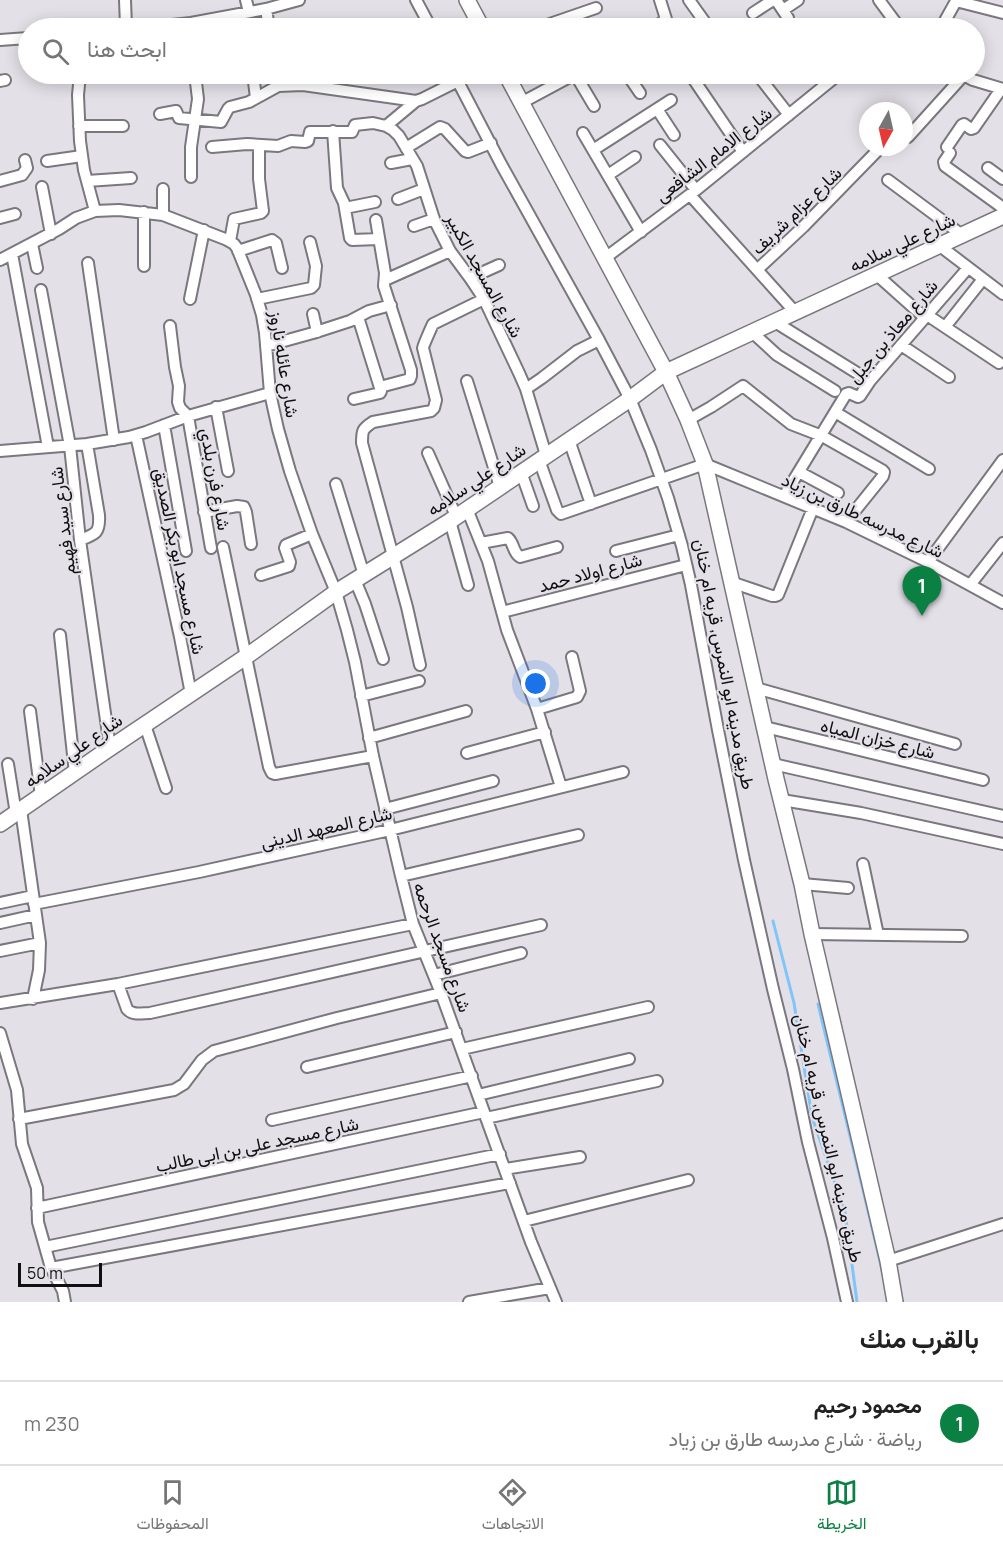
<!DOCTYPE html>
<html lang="ar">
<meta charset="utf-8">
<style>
:root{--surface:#fff;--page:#f6f6f6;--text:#222;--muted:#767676;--line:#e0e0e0;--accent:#0b8043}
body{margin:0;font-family:Manrope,Vazirmatn,sans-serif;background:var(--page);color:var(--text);direction:rtl}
.compass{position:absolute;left:859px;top:102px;width:54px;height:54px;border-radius:50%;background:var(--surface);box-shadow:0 3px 15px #0003;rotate:188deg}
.scale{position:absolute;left:18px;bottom:15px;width:84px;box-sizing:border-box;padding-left:6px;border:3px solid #100f12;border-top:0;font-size:16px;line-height:21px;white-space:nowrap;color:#100f12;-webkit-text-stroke:4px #e3e0e7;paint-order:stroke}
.you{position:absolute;left:536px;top:684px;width:21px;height:21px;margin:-15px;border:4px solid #fff;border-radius:50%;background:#1a73e8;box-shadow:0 0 0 9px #1a73e833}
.badge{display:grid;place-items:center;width:39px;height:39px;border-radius:50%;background:var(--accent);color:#fff;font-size:20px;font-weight:700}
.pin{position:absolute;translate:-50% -50px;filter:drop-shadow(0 2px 3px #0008)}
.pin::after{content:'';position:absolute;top:32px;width:21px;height:18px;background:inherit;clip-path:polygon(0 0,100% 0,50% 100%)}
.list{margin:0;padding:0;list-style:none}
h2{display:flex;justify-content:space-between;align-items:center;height:78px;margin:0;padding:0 24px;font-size:26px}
h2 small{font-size:20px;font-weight:400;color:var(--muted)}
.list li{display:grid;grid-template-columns:39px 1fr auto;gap:18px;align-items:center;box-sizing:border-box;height:84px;padding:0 24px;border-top:2px solid var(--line)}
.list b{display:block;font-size:22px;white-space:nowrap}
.list p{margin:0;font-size:20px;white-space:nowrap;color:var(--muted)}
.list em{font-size:20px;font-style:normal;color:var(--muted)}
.icon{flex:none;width:33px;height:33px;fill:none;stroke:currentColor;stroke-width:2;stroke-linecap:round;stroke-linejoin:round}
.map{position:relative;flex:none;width:1003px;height:1302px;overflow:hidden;direction:ltr}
.search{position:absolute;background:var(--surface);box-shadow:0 3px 15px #0003;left:18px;right:18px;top:18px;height:66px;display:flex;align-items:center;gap:15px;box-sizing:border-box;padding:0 21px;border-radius:33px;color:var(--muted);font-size:22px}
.sheet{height:162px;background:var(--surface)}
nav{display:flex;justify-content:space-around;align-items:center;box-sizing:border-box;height:84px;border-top:2px solid var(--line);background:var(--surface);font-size:16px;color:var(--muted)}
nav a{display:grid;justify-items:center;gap:3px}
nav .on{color:var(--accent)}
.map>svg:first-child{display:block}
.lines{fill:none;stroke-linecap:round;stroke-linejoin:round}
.stream{stroke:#80c5f9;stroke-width:3}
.street-casing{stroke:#7b777e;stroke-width:14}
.secondary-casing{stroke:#7b777e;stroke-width:18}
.street{stroke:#fff;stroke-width:10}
.secondary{stroke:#fff;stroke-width:15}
.labels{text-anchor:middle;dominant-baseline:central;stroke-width:4.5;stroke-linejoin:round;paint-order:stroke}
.street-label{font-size:18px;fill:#100f12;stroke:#e3e0e7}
</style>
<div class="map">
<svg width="1003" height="1302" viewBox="0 0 1003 1302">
<rect width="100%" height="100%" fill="#e3e0e7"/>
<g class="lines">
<path class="stream" d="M773 921 794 1003 812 1117 845 1212 857 1302
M818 1004C840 1096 863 1187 884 1279"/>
<defs>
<path id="street" d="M125 0 126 26
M246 0 249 12
M416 0 431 28
M660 0 666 19 661 23 660 28
M689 0 709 28
M776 0 788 18 787 21 777 28
M879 0 896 23 903 28
M266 9 269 28
M783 10 798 0
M753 13 773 0
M114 28 126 26H162L191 23 266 9 299 0
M538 28 596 8
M941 28 956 1 1003 13
M0 40 28 38
M80 74 78 95 80 141 84 170 95 211
M253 74 256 98
M276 74 278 86
M454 74 501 164 599 340 630 399 651 450 668 498 682 546 691 585 718 730 744 860 773 989 793 1069 808 1142 833 1238 847 1302
M575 74 594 106
M627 74 640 93
M690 74 743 152
M757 74 789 115
M962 74 973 80 1003 89
M0 81 5 80
M521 103 575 74
M657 109 674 135
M160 114 176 111 179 118 221 122 228 109 230 107 249 102 278 86 303 85 416 101 422 99 458 81
M79 126H123
M386 126 416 101
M333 131 337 188 344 203 350 238 352 240 379 239
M583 133 641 232
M908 137 964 75
M660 145 696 190
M212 147 247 144 278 146 291 141 305 142 308 141 310 132H352L355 125 373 123 386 126 393 130 399 136 417 166 434 219 450 251 470 278 484 299 519 373 526 389 546 455
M947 147 962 125 964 124 971 129 974 128 1001 89
M406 148 440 127 445 129 465 151 468 152 491 143
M593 150 671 100
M950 153 944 162 945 166 1003 208
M47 161 82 156
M391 163 412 159
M988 168 1003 179
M608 175 635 157
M191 177V147L198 99 195 74
M888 180 962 235
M0 181 22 175 27 168 25 160
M87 181 131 178
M42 187 51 234
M690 195 795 312
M398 199 424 189
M345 208 375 202
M144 212V266
M163 215V189
M0 218 15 214
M376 220 385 273 384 286 411 370V376L410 379 380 387
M414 226 434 219
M230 241 234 219 261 213 263 211 259 179V146
M32 244 37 268
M940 246 1003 294
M238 251 272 240 276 243 282 268
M12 254 48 447
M605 258 696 190 839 74
M0 260 59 229 76 218 95 211 119 210 163 215 225 239 234 244 237 248 256 295 262 315 265 333 270 393 278 429 290 471 312 534 336 592 347 630 355 662 373 756 401 876 413 924 441 993 531 1242 556 1302
M88 263 114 440
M758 269 803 227 881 147
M877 275 924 317
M470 278 499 265
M385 280 450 251
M41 290 70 446 80 540 110 748
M190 299 204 230
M257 299 311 288 314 285 316 266 310 242
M313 314 317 332
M927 315 999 363
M775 322 870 381
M170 326 175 367 179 386 178 402 180 408 188 416 211 548
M945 327 983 279
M752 332 777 355 835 391
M901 345 949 377
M266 346 313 333 350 321 369 311 391 305
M467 381 500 487
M526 389 542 378 577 351 599 340
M354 399 380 393 381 391 358 317
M216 407 228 471
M835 412 929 469
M688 420 711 407 743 386 791 424 822 436 882 470 884 472 883 476 846 522
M164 425 186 551
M136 435 180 637 191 694
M569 440 591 504
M0 451 87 444 129 437 146 432 188 416 270 393
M428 453 456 516
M539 460 557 510 561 514 705 464 846 522 928 562 1003 603
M521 472 533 506
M799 472 838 493
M336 484 364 575
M784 496 846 394 849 393 858 397 860 396 870 381 968 268
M467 509 488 561 507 630 537 709 561 787
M204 512 237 506 244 507 246 512 251 544
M450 521 468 585
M80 540C96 534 100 533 99 515L87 444
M481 543 508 538C514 543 513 553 520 557L557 547
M223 547 269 767 272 773 275 774 373 756
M616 551 679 535
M928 562 1003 460
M261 575 289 566 290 562 285 548 286 545 312 534
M355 580 365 604 383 659
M731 582 772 596H775L778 595 813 508
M970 585 1003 543
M502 612 686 565
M60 635 75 773
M420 665 407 607 362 443C362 431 362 429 373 422L431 411 434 408 436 400 423 348C423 346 432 326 433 324L484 299
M756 688 955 744
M361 696 419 681
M537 709 577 697 580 691 572 657
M30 711 41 796
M145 725 166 788
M765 727 983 780
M369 738 466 711
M467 753 545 732
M8 764 16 814
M773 764 1003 816
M782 800 861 813 1003 844
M385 809 493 781
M21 810 40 943 39 970 33 999
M863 864 878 935
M401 876 578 835
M802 884 848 888
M0 903 33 896
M34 904 199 872 390 830 623 772
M0 923 36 915
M812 934 962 936
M0 951 40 943
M434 975 521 953
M118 984 127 1009C133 1016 142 1013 150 1013L541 925
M0 1003 118 984 413 924
M0 1033 17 1090 22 1144 37 1188 38 1222 51 1268 63 1291 65 1302
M462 1049 648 1007
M307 1067 456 1032
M478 1095 629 1059
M486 1118 657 1081
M19 1119 174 1090 184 1084 202 1060 214 1051 337 1018 441 993
M272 1120 472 1076
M505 1169 580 1157
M37 1208 484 1112
M524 1221 688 1180
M45 1247 500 1154
M888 1261 1003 1224
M51 1268 510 1183
M469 1302 550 1288"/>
<path id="secondary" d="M467 0 482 28
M506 74 666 372 688 420 705 464 776 779 802 884 812 934 888 1261 895 1302
M0 824 110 748 247 656 336 592 450 521 630 399 666 372 1003 216"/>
</defs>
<use href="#street" class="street-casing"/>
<use href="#secondary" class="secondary-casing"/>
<use href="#street" class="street"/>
<use href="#secondary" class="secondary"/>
</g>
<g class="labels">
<g class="street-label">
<text transform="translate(713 154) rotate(-38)">شارع الامام الشافعى</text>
<text transform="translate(796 210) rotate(-44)">شارع عزام شريف</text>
<text transform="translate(902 242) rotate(-25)">شارع علي سلامه</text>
<text transform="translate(485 275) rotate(61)">شارع المسجد الكبير</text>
<text transform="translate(892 331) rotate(-50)">شارع معاذ بن جبل</text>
<text transform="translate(285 364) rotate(81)">شارع عائله ناروز</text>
<text transform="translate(216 479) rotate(80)">شارع فرن بلدي</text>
<text transform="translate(476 479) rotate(-34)">شارع علي سلامه</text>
<text transform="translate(863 515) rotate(25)">شارع مدرسه طارق بن زياد</text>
<text transform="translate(62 521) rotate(-97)">شارع سيد فهيم</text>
<text transform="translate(180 561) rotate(78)">شارع مسجد ابو بكر الصديق</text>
<text transform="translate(590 572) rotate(-15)">شارع اولاد حمد</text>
<text transform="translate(725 664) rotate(79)">طريق مدينه ابو النمرس, قريه ام خنان</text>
<text transform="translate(878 738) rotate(14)">شارع خزان المياه</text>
<text transform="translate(73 750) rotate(-35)">شارع علي سلامه</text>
<text transform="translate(326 827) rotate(-13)">شارع المعهد الدينى</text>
<text transform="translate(443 947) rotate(70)">شارع مسجد الرحمه</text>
<text transform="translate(829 1138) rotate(77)">طريق مدينه ابو النمرس, قريه ام خنان</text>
<text transform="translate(257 1144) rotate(-12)">شارع مسجد على بن ابى طالب</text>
</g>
</g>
</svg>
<svg class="compass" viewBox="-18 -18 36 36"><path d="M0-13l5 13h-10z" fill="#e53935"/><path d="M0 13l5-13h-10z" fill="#767676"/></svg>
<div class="scale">50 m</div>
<div class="you"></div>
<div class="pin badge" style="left:922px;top:616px">1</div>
<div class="search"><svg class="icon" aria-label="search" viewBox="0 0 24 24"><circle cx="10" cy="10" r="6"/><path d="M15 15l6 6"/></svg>ابحث هنا</div>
</div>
<section class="sheet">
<h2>بالقرب منك<small></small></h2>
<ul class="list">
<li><span class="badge">1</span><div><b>محمود رحيم</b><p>رياضة · شارع مدرسه طارق بن زياد</p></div><em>230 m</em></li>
</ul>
</section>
<nav>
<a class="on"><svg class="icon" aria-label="map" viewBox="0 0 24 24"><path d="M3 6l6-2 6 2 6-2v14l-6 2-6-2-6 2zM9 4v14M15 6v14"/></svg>الخريطة</a>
<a><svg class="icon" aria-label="directions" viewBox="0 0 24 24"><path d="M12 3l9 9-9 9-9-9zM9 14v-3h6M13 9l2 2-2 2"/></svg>الاتجاهات</a>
<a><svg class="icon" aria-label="saved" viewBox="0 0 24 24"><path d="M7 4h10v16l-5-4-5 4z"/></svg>المحفوظات</a>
</nav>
